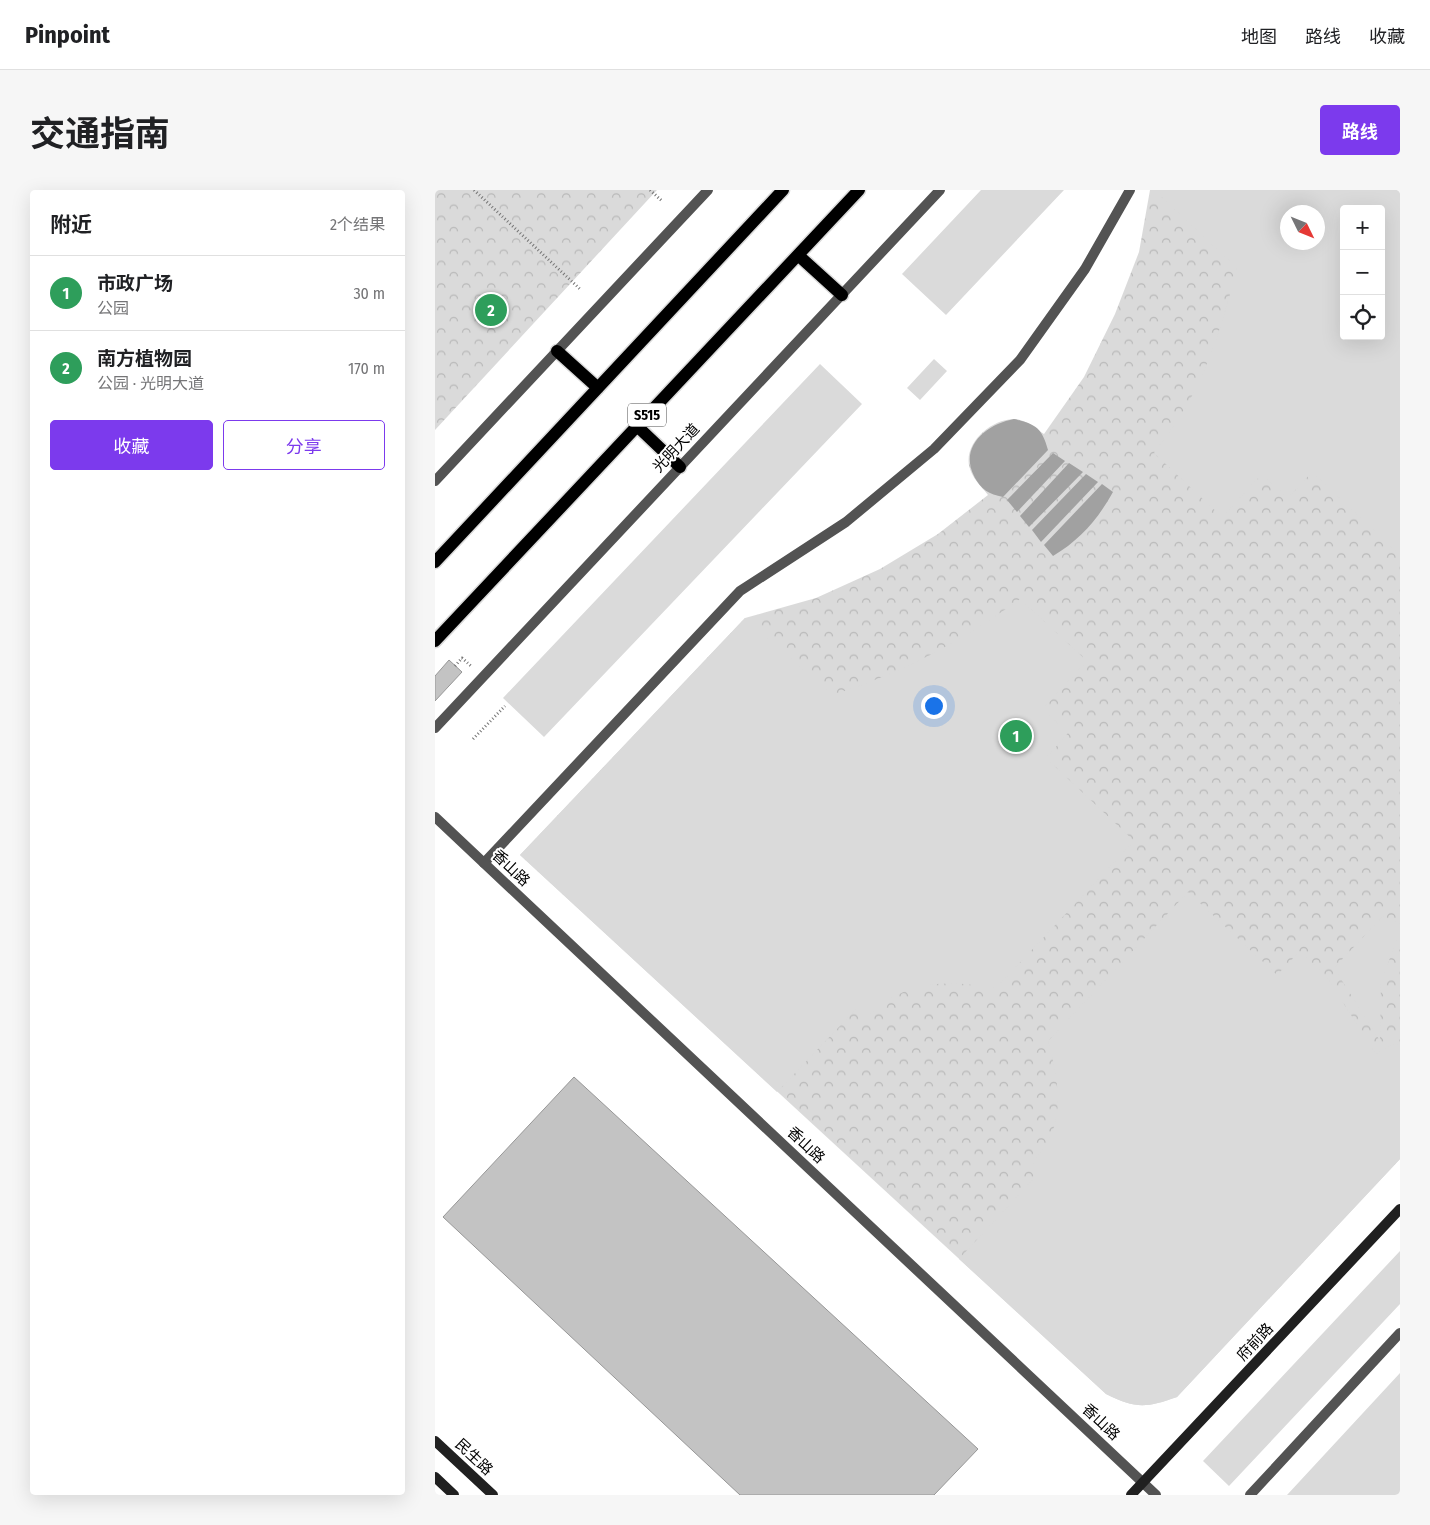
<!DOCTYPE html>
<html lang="zh">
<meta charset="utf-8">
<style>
:root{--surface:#fff;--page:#f6f6f6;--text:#202124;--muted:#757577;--line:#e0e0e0;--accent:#7c3aed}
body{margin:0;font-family:"Fira Sans Condensed","Noto Sans SC",sans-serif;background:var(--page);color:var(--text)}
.controls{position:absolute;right:15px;top:15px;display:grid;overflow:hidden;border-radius:5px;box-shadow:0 5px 20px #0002}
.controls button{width:45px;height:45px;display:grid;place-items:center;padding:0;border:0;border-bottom:1px solid var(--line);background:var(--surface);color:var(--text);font:25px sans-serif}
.compass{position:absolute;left:845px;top:15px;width:45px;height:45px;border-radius:50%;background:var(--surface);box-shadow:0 5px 20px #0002;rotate:133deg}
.you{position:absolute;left:498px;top:515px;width:18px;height:18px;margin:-12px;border:4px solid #fff;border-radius:50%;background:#1a73e8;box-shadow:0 0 0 8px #1a73e833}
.badge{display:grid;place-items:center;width:32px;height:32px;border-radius:50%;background:var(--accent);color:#fff;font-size:16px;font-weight:700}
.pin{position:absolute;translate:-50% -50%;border:2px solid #fff;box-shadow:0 1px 5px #0006}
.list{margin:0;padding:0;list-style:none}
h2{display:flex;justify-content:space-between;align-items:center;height:65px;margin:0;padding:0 20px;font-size:21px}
h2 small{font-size:16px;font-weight:400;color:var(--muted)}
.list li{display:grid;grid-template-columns:32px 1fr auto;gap:15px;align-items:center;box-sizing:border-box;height:75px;padding:0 20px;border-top:1px solid var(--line)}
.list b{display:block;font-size:19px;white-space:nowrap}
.list p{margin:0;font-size:16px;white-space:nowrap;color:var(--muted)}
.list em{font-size:16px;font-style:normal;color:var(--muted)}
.actions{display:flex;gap:10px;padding:15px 20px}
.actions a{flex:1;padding:11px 0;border:1px solid var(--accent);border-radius:5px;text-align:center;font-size:18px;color:var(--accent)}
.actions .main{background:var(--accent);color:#fff}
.icon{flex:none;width:28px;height:28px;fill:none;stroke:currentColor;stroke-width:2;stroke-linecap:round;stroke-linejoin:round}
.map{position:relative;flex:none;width:965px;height:1305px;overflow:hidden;border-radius:5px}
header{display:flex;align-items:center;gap:30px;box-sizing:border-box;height:70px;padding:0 25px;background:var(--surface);border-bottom:1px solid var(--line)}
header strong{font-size:24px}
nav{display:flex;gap:28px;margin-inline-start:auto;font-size:18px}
.intro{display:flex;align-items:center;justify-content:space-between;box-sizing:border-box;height:120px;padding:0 30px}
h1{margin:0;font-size:35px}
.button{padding:12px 22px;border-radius:5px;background:var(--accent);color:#fff;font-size:18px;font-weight:700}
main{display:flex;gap:30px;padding:0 30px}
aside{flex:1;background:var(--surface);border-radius:5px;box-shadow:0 5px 20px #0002}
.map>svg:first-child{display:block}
.park{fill:url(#park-crowns);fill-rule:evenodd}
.garden{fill:#dadada;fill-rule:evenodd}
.water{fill:#a1a1a1}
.building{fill:#c3c3c3;stroke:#979797}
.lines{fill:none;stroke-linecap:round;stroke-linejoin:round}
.primary-casing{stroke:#dbdbdb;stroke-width:15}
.path{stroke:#757575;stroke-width:3;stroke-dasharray:1 2.5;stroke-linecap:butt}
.minor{stroke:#535353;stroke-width:10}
.tertiary{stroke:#535353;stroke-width:10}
.secondary{stroke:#202020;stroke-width:10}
.primary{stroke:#000;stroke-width:12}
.labels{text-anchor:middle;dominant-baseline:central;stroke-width:4;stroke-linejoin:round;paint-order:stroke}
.shield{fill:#fff;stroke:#4c4c4c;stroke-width:1}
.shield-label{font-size:14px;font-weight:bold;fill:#000}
.street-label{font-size:15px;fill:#000;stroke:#fff}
</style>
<header>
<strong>Pinpoint</strong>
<nav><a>地图</a><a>路线</a><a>收藏</a></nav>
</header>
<div class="intro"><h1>交通指南</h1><a class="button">路线</a></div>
<main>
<aside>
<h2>附近<small>2个结果</small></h2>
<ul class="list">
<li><span class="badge" style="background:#2e9e5b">1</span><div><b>市政广场</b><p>公园</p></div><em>30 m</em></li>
<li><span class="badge" style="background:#2e9e5b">2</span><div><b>南方植物园</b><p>公园 · 光明大道</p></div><em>170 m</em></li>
</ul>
<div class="actions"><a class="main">收藏</a><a>分享</a></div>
</aside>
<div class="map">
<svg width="965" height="1305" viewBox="0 0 965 1305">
<defs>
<pattern id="park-crowns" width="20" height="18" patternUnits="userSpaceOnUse" patternTransform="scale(1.25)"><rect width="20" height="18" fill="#dadada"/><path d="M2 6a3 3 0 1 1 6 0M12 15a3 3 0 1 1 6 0" fill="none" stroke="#b9b9b9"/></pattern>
</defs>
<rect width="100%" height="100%" fill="#fff"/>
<path class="park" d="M0 0H222L0 240Z
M715 0H965V969L742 1207C711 1218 701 1219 671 1204L85 665 310 428 381 408 445 379 503 344 553 305C546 296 536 287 534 275 530 252 556 230 578 229 591 229 599 237 609 244L649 187 680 124 704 62ZM909 19H946V146H909ZM852 22H882V52H852Z"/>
<path class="garden" d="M546 0H629L511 125 467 84Z
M719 0H965V365L877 282 853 308 827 284 787 327 719 263C728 250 739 236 748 222 775 177 789 128 802 78ZM909 19H946V146H909ZM852 22H882V52H852Z
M499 169 512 181 485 210 472 198Z
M385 174 427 214 109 547 68 508Z
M585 409 652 471 608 519 633 543 611 568 699 651 561 798C528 793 495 789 464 804 453 809 442 819 432 827L422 818 342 902 85 665 310 428 397 505C470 482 523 453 585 409Z
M753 702 842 785 865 761 891 786 941 864 957 855 965 854V969L742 1207C711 1218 701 1219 671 1204L524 1069 602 985 595 978C601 968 608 959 614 949 630 919 621 881 613 851Z
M948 726 965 734V740L946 793 945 851 899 778Z
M965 1061V1114L794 1296 768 1271Z
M965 1183V1305H852Z"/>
<path class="water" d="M579 229C601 234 607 238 613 260L568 307C554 304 546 300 539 286 524 256 552 234 579 229Z
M618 263 630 271 582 322 572 310Z
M634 273 648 282 594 337 585 326Z
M651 284 663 292 606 352 597 340Z
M667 294 678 302C663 329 645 350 618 366L609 355Z"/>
<path class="building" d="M14 470 27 482 0 511V486Z
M139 887 543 1259 499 1305H305L8 1027Z"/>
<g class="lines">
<defs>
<path id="primary" d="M363 65 407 105
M122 161 163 198
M202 236 245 277
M0 372 348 0
M0 451 424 0"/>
</defs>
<use href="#primary" class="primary-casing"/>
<path class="path" d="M39 0 146 100
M215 0 227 11
M20 476 27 468 36 476
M38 549 70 516"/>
<path class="minor" d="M0 291 273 0
M0 538 505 0
M49 673 305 401 411 332 499 259 585 170 650 79 695 0
M815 1305 965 1143"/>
<path class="tertiary" d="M0 627 721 1305"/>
<path class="secondary" d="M0 1251 58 1305
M0 1287 19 1305
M696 1305 965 1019"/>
<use href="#primary" class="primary"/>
</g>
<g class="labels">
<rect class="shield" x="193" y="213.5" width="38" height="23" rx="4"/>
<g class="shield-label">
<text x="212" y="225">S515</text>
</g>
<g class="street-label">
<text transform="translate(241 258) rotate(-47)">光明大道</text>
<text transform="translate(76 678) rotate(43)">香山路</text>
<text transform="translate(371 955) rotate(43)">香山路</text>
<text transform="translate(820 1152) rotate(-47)">府前路</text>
<text transform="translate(666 1232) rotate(43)">香山路</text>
<text transform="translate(39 1267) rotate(43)">民生路</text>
</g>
</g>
</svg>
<div class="controls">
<button>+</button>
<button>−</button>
<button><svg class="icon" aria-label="locate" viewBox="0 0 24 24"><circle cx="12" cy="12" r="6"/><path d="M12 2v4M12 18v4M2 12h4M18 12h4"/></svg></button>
</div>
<svg class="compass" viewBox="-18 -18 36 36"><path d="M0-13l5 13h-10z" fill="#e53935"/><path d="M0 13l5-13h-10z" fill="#757577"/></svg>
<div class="you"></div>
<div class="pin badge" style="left:581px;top:546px;background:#2e9e5b">1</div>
<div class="pin badge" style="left:56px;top:120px;background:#2e9e5b">2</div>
</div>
</main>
